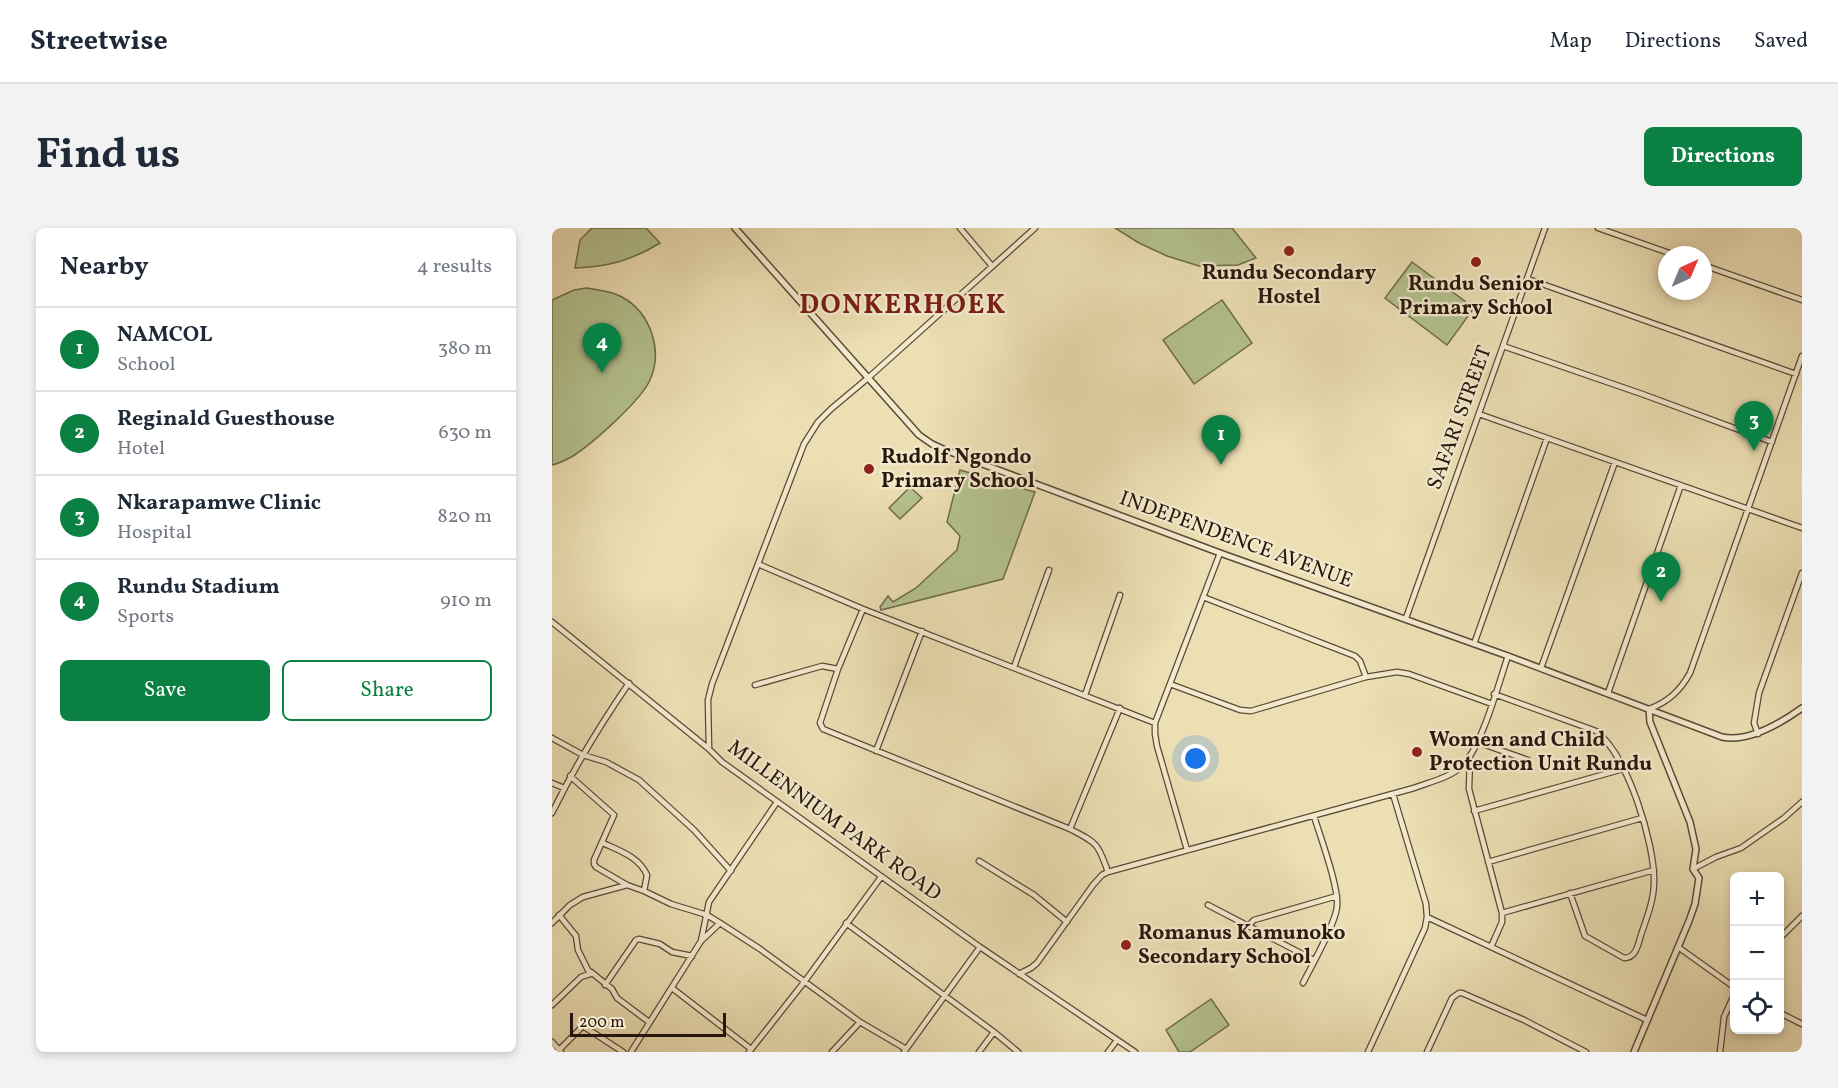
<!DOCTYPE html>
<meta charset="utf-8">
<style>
:root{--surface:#fff;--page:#f2f2f3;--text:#1f2937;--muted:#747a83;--line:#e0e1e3;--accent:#0b8043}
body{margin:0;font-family:Vollkorn,serif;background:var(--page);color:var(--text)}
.controls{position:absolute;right:18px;bottom:18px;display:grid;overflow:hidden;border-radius:9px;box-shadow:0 3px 9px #0003}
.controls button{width:54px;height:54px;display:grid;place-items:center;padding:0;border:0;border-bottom:2px solid var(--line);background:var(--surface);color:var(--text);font:30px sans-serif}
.compass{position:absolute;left:1106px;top:18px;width:54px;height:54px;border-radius:50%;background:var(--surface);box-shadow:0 3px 9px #0003;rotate:44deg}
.scale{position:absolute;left:18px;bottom:15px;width:156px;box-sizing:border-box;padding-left:6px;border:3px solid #29170d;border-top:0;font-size:16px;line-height:21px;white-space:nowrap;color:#29170d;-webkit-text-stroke:4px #f3eace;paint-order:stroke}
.you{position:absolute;left:644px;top:531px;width:21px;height:21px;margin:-15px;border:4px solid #fff;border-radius:50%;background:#1a73e8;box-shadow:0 0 0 9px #1a73e833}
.badge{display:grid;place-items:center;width:39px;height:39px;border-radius:50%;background:var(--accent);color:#fff;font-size:20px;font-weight:700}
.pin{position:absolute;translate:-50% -50px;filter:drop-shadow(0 2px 3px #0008)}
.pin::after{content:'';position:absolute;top:32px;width:21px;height:18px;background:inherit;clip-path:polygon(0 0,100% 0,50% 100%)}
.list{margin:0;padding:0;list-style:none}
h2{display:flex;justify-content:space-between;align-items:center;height:78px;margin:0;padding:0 24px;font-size:26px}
h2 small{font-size:20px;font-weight:400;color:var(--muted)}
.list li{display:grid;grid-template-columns:39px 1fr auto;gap:18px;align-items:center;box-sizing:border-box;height:84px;padding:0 24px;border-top:2px solid var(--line)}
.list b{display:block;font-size:22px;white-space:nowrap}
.list p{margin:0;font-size:20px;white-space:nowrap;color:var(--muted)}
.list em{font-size:20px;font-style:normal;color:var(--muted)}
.actions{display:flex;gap:12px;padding:18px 24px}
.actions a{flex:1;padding:14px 0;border:2px solid var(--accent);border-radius:9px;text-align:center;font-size:21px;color:var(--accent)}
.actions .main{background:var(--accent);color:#fff}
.icon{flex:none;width:33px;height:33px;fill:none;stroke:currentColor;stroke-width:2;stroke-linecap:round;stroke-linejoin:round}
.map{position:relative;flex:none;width:1250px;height:824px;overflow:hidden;border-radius:9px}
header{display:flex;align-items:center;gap:36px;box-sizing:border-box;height:84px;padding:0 30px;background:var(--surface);border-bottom:2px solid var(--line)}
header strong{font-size:28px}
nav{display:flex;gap:33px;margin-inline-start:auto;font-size:21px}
.intro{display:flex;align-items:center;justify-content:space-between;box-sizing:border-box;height:144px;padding:0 36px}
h1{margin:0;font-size:42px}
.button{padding:15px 27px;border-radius:9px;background:var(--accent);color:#fff;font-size:21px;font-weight:700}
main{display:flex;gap:36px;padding:0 36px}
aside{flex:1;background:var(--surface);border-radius:9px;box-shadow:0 3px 9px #0003}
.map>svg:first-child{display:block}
.green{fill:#b4c290;stroke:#6e6c4e;stroke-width:1.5}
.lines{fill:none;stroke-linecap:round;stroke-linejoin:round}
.minor-casing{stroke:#5a4937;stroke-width:7}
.tertiary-casing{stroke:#5a4937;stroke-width:8}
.minor{stroke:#f3eace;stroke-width:4.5}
.tertiary{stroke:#f3eace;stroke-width:5}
.poi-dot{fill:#8f2418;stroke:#f3eace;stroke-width:2}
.labels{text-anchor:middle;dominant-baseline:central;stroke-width:4.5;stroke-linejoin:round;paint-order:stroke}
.poi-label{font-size:21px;font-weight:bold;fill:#29170d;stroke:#f3eace;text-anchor:start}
.street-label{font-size:21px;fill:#29170d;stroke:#f3eace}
.district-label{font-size:27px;font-weight:bold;letter-spacing:1.5px;fill:#7a1f14;stroke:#f3eace}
</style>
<header>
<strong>Streetwise</strong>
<nav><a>Map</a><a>Directions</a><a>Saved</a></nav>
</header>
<div class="intro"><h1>Find us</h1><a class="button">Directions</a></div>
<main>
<aside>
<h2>Nearby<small>4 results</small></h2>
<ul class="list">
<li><span class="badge">1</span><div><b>NAMCOL</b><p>School</p></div><em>380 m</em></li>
<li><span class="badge">2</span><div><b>Reginald Guesthouse</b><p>Hotel</p></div><em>630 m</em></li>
<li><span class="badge">3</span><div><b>Nkarapamwe Clinic</b><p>Hospital</p></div><em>820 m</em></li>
<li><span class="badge">4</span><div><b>Rundu Stadium</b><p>Sports</p></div><em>910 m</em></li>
</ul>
<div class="actions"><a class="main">Save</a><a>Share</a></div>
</aside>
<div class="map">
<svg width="1250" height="824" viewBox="0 0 1250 824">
<rect width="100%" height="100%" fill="#ecdfb4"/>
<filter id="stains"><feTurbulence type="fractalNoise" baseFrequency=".00333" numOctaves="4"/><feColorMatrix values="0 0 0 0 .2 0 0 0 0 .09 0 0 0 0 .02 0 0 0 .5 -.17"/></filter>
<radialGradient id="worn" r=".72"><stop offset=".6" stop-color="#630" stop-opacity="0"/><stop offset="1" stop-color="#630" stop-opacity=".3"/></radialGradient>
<path class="green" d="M40 0H94L108 15C80 32 56 39 23 40L28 12Z
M563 0H680L704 30 686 37 647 38 615 28 587 15Z
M860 34 922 80 895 117 833 70Z
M34 60C47 62 59 63 70 69 99 85 112 124 97 154 87 174 41 215 21 228 14 232 8 235 0 237V72L22 62Z
M670 72 700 115 642 156 611 112Z
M408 242 483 264 451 351 329 382 328 379 336 368 341 374 364 360 405 322 408 308 395 294Z
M358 259 370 270 348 291 337 280Z
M659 771 677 797 638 824H627L614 802Z"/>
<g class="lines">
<defs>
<path id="minor" d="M408 0 440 38
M483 0 316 150 279 181 266 194 252 216 160 456 156 472 157 521 170 534 428 719 583 824
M1046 0 1123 27
M1151 37 1250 72
M976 51 1244 146
M951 118 1090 166 1220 214
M927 186 1250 300
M206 336 311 381 603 495
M651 369 803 428 808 433 814 449
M311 381 286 441 268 495 271 501 518 601C545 615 546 615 556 644
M854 390 993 0
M0 394 157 521
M922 416 995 210
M462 439 497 342
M989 440 1063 234
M618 456 688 482 699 483 814 449 845 444 857 446 940 476
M203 457 270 438 286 441
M1056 465 1129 257
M942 466 1044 503C1075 526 1103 615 1102 654 1102 672 1095 689 1089 707 1086 717 1084 730 1072 730L1033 708 1018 665
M533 467 568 367
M1097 481C1116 474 1128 463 1138 445L1250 128
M1206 506 1202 495 1207 465 1250 345
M0 510 31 527 54 534 87 552 142 602 179 643
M925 514 976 532
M324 523 370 403
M918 529 917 561 950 685V694L939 719
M18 548 62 587 42 632V636L44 639 75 657 92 663 119 676 155 687 168 695 208 721 308 794 354 821
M0 555 12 560
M922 583 1071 541
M0 585C22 540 48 497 77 455
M518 601 568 480
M51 615C68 623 87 629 95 647L92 663
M635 622 605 518 603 506V495L668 325
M427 633 482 667 515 694
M936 634 1090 590
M1141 641 1164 629 1189 620 1232 590 1250 574
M656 677 762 732
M950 685 1102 642
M7 687 24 708 26 722 38 746 39 744 60 761 65 770 97 794
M875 689 1095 792
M0 695 18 677 31 669 75 657
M294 695 442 804 466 824
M696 698 702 692 785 668
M1228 710 1250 688
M149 713 157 674 225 574
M1126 719 1182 759
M467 746 479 740 485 735 541 657 550 647 556 644 862 560C877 554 897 550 909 539 929 522 947 454 956 428
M751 755C760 737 784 695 785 678 787 659 768 608 762 588
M53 757 84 712 87 711 108 716 120 724 140 728
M120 760 199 821
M0 777 29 749 38 746
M1228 785 1250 796
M0 814 9 824
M5 824 31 798 71 824
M79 824 149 713 168 695
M197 824 253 753 329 649
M280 824 308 794
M352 824 428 719
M427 824 442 804
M556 824 565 812
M816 824 873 700 875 689 874 676 841 566
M875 824 900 770 907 765H910L972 792 1034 824
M1168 824 1172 789 1182 767"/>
<path id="tertiary" d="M183 0 367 207 380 216 393 222 668 325 956 428 1170 509C1197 515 1229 495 1250 480
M1082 824 1137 693 1143 676 1147 650 1141 641 1144 621 1138 594 1098 494 1097 481"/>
</defs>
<use href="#minor" class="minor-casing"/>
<use href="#tertiary" class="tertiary-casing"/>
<use href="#minor" class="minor"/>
<use href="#tertiary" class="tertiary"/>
</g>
<g class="poi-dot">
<circle cx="737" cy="23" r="6"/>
<circle cx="924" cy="34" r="6"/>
<circle cx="317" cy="241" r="6"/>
<circle cx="865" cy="524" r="6"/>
<circle cx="574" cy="717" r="6"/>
</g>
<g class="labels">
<g class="poi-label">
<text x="737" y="45" text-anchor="middle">Rundu Secondary<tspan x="737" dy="24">Hostel</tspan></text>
<text x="924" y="56" text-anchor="middle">Rundu Senior<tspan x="924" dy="24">Primary School</tspan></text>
<text x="329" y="229">Rudolf Ngondo<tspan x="329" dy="24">Primary School</tspan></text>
<text x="877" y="512">Women and Child<tspan x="877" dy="24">Protection Unit Rundu</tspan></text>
<text x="586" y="705">Romanus Kamunoko<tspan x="586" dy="24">Secondary School</tspan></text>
</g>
<g class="street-label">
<text transform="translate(908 190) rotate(-70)">SAFARI STREET</text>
<text transform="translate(684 312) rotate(20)">INDEPENDENCE AVENUE</text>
<text transform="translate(282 593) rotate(36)">MILLENNIUM PARK ROAD</text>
</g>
<g class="district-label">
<text x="351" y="78">DONKERHOEK</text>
</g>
</g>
<rect width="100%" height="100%" filter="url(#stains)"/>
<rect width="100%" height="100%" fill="url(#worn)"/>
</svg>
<div class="controls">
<button>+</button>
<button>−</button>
<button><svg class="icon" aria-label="locate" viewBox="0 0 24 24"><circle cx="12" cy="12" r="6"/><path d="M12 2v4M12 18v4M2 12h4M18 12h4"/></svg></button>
</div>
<svg class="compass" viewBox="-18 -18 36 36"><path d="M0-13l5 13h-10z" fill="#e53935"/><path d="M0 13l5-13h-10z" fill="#747a83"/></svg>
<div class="scale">200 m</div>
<div class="you"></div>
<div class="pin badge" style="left:669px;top:237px">1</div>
<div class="pin badge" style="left:1109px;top:374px">2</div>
<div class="pin badge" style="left:1202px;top:223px">3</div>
<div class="pin badge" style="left:50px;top:145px">4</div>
</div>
</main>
